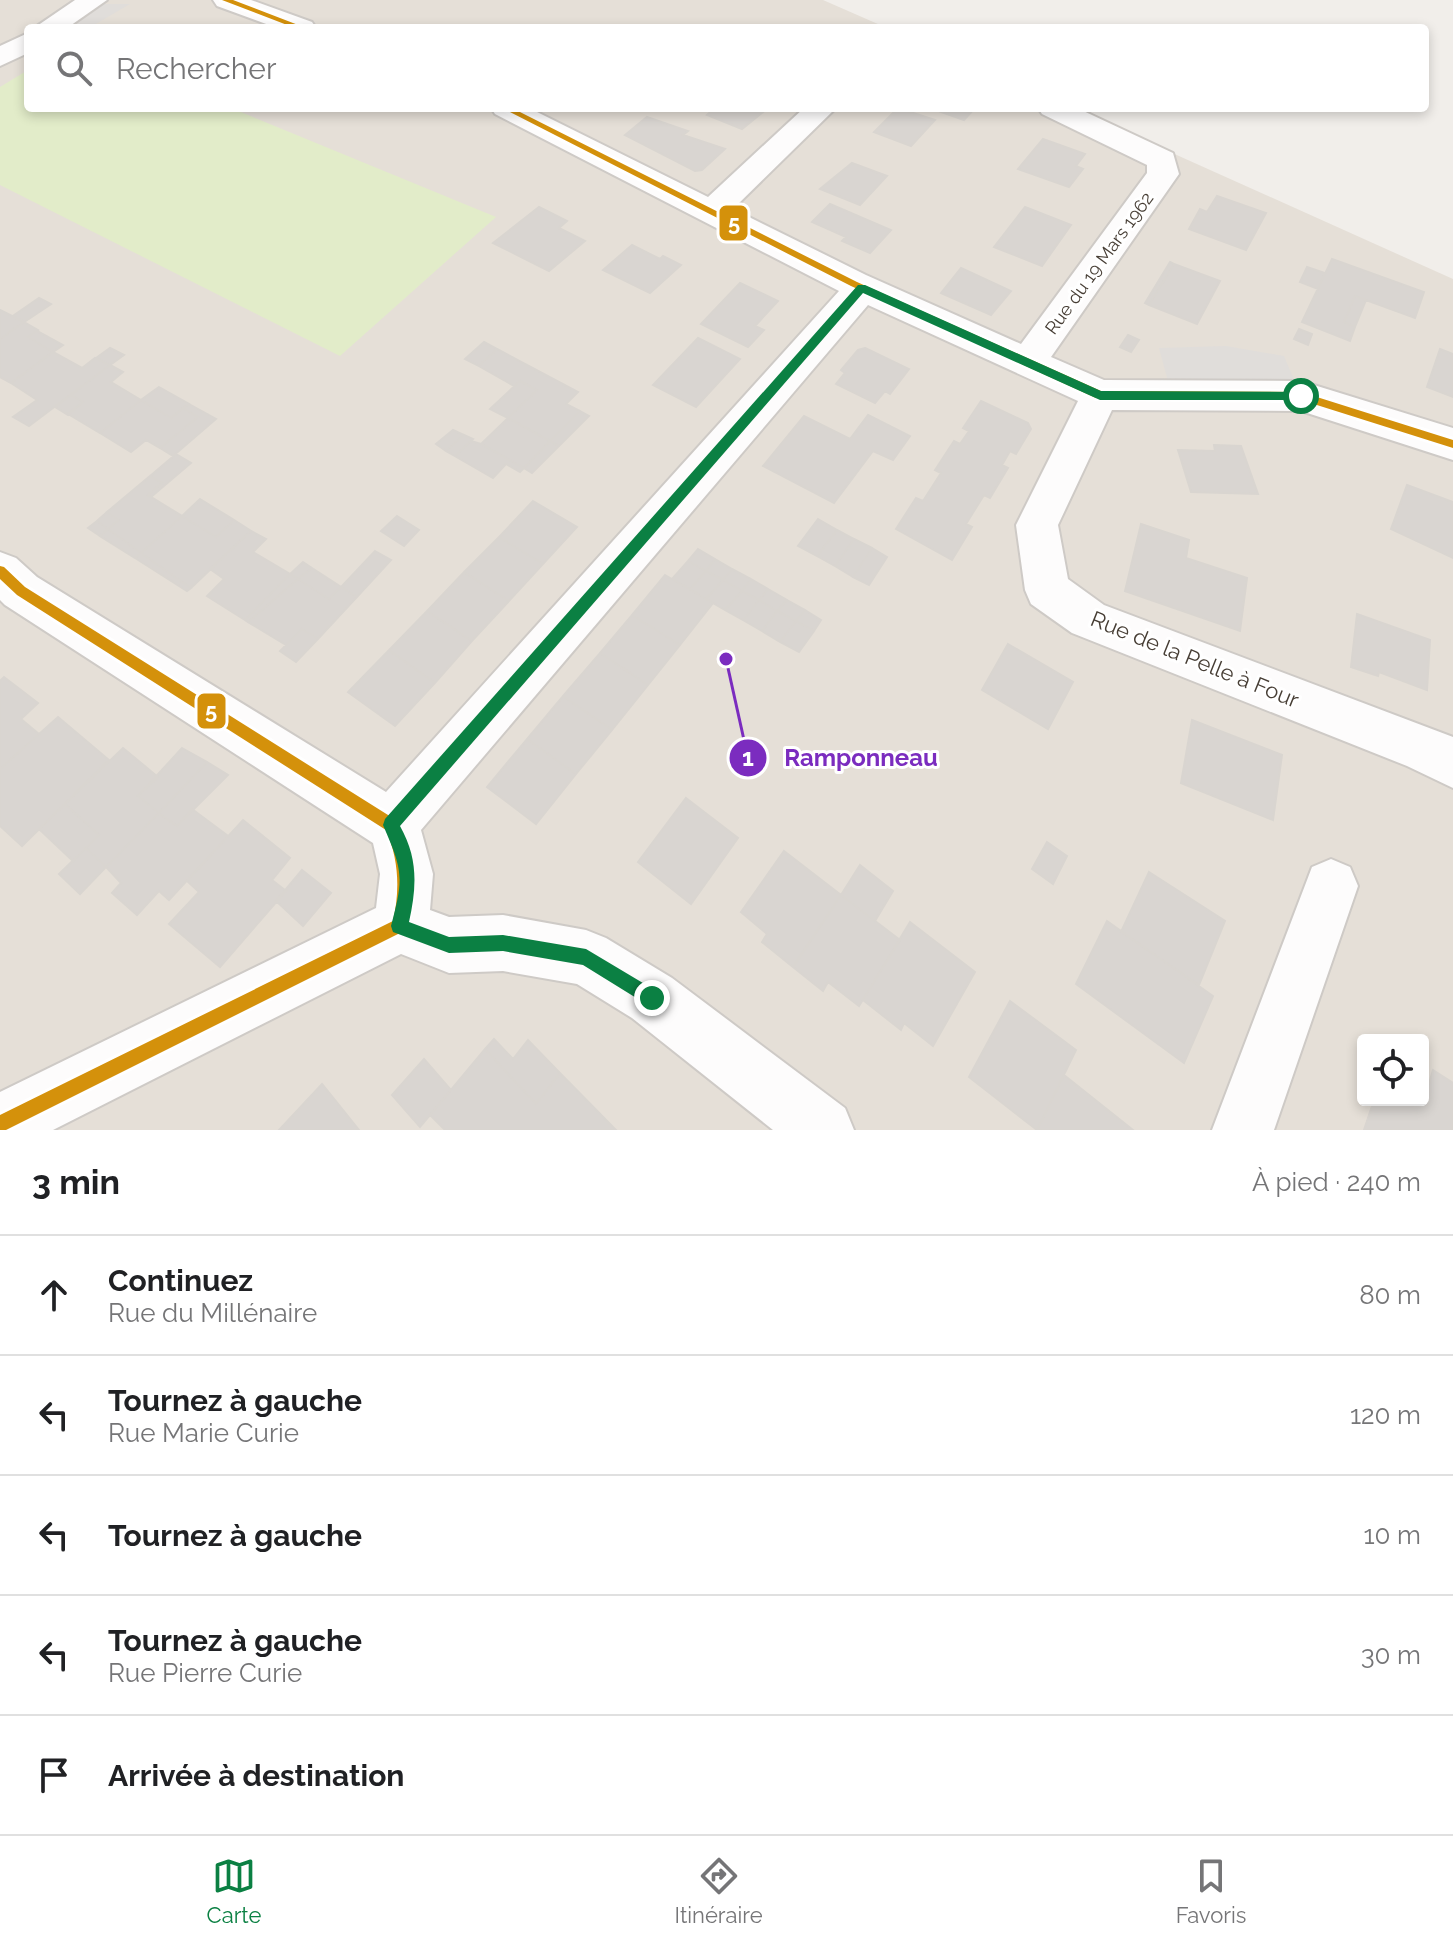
<!DOCTYPE html>
<html lang="fr">
<meta charset="utf-8">
<style>
:root{--surface:#fff;--page:#f6f6f6;--text:#202124;--muted:#757577;--line:#e0e0e0;--accent:#0b8043}
body{margin:0;font-family:Raleway,sans-serif;background:var(--page);color:var(--text)}
.controls{position:absolute;right:24px;bottom:24px;display:grid;overflow:hidden;border-radius:8px;box-shadow:0 4px 12px #0003}
.controls button{width:72px;height:72px;display:grid;place-items:center;padding:0;border:0;border-bottom:2px solid var(--line);background:var(--surface);color:var(--text);font:40px sans-serif}
.stop{position:absolute;width:24px;height:24px;margin:-18px;border:6px solid #0b8043;border-radius:50%;background:#fff}
.stop.end{background:#0b8043;border-color:#fff;box-shadow:0 2px 8px #0008}
.list{margin:0;padding:0;list-style:none}
h2{display:flex;justify-content:space-between;align-items:center;height:104px;margin:0;padding:0 32px;font-size:34px}
h2 small{font-size:26px;font-weight:400;color:var(--muted)}
.list li{display:grid;grid-template-columns:52px 1fr auto;gap:24px;align-items:center;box-sizing:border-box;height:120px;padding:0 32px;border-top:2px solid var(--line)}
.list b{display:block;font-size:30px;white-space:nowrap}
.list p{margin:0;font-size:26px;white-space:nowrap;color:var(--muted)}
.list em{font-size:26px;font-style:normal;color:var(--muted)}
.icon{flex:none;width:44px;height:44px;fill:none;stroke:currentColor;stroke-width:2;stroke-linecap:round;stroke-linejoin:round}
.map{position:relative;flex:none;width:1453px;height:1130px;overflow:hidden}
.search{position:absolute;background:var(--surface);box-shadow:0 4px 12px #0003;left:24px;right:24px;top:24px;height:88px;display:flex;align-items:center;gap:20px;box-sizing:border-box;padding:0 28px;border-radius:8px;color:var(--muted);font-size:30px}
.sheet{height:704px;background:var(--surface)}
nav{display:flex;justify-content:space-around;align-items:center;box-sizing:border-box;height:112px;border-top:2px solid var(--line);background:var(--surface);font-size:22px;color:var(--muted)}
nav a{display:grid;justify-items:center;gap:4px}
nav .on{color:var(--accent)}
.map>svg:first-child{display:block}
.residential{fill:#e5dfd7;fill-rule:evenodd}
.green{fill:#e2ecc9}
.parking{fill:#e0ddda}
.building{fill:#d9d5d1;stroke:#d9d5d0;stroke-width:2}
.lines{fill:none;stroke-linecap:round;stroke-linejoin:round}
.minor-casing{stroke:#cecac6;stroke-width:4}
.tertiary-casing{stroke:#cecac6;stroke-width:4}
.minor{fill:#fdfcfc;fill-rule:evenodd}
.tertiary{fill:#fdfcfc;fill-rule:evenodd}
.bus-1-casing{stroke:#fff;stroke-width:6}
.bus-1{fill:#d4910b;fill-rule:evenodd}
.route{fill:#0b8043}
.labels{text-anchor:middle;dominant-baseline:central;stroke-width:6;stroke-linejoin:round;paint-order:stroke}
.far-street-label{font-size:18px;fill:#473e35;stroke:#fff}
.street-label{font-size:22px;fill:#473e35;stroke:#fff}
.leader{fill:none;stroke:#7b2cbf;stroke-width:3}
.callout-dot{fill:#7b2cbf;stroke:#fff;stroke-width:3}
.mark-label{font-size:24px;text-anchor:middle;font-weight:bold;fill:#fff}
.callout-label{font-size:24px;text-anchor:middle;font-weight:bold;fill:#7b2cbf;stroke:#fff;stroke-width:6;stroke-linejoin:round;paint-order:stroke}
.line-badge{stroke:#fff;stroke-width:3}
.badge-label{font-size:22px;text-anchor:middle;font-weight:bold;fill:#fff}
</style>
<div class="map">
<svg width="1453" height="1130" viewBox="0 0 1453 1130">
<rect width="100%" height="100%" fill="#f1eeea"/>
<path class="residential" d="M0 0H823L887 28H28V108H1072L1453 279V1130H0ZM1363 1040H1423V1100H1363Z"/>
<path class="green" d="M28 70V108H231L496 217 340 356 0 185V87Z"/>
<path class="parking" d="M103 4H130L89 28H63Z
M1226 346 1284 356 1301 396H1172L1159 348Z"/>
<path class="building" d="M715 108H768L742 129 707 115Z
M898 108 935 120 911 146 874 132Z
M930 108H975L964 120Z
M647 117 688 131 683 135 725 149 702 170 695 171 625 135Z
M1043 139 1085 154 1076 166 1083 169 1069 187 1018 169Z
M852 163 887 176 860 205 820 189Z
M1217 196 1266 213 1246 250 1189 229 1200 209 1207 212Z
M830 204 891 230 870 253 842 241 846 237 812 222Z
M539 207 567 221 559 228 585 241 549 271 493 243Z
M1025 207 1071 225 1042 266 994 247Z
M632 245 660 259 663 256 681 265 650 293 603 270Z
M1332 259 1424 292 1415 318 1355 296 1344 322 1355 327 1350 341 1302 322Z
M1170 262 1174 264 1149 305 1145 303Z
M1174 264 1220 281 1197 324 1149 305Z
M1307 267 1325 273 1318 289 1300 282Z
M961 268 1011 291 991 315 941 293Z
M740 283 778 301 755 326 764 330 748 347 701 324Z
M1355 296 1366 300 1355 327 1344 322Z
M39 298 51 304 24 322 13 316Z
M0 310 24 322 0 339Z
M24 322 38 330 28 337 53 352 11 383 0 377V339Z
M1299 329 1312 334 1308 345 1294 339Z
M37 331 63 345 53 352 28 337Z
M1128 335 1139 340 1131 352 1120 347Z
M698 338 740 359 696 407 653 385Z
M484 342 497 349 479 366 465 359Z
M110 348 124 355 110 365 96 358Z
M865 348 909 369 890 394 885 391 875 403 836 384 845 373 841 370 858 350Z
M497 349 578 392 566 404 580 411 550 441 508 418 537 390 520 381 514 386 479 366Z
M1440 349 1453 354V397L1427 387Z
M53 352 82 368 95 358 110 365 29 426 13 417 37 400 11 383Z
M110 365 123 372 111 382 141 400 100 433 68 414 83 402 71 395Z
M520 381 537 390 508 418 490 409Z
M159 387 189 404 171 418 141 400Z
M71 395 83 402 68 415 55 407Z
M141 400 171 418 183 408 198 417 160 448 146 440 131 452 100 433Z
M981 401 1028 423 1031 429 1016 454 1010 451 1002 465 1008 468 990 498 984 495 966 524 972 527 952 560 896 529 916 498 923 501 941 473 935 470 954 441 960 444 969 431 963 428Z
M189 404 216 419 173 456 160 448 198 417 183 408Z
M580 411 589 416 559 446 550 441Z
M868 415 910 436 893 460 873 451 834 503 763 466 804 416 850 439Z
M508 418 550 441 524 468 481 444Z
M453 430 464 435 446 451 436 444Z
M464 435 473 439 455 456 446 451Z
M471 441 481 444 524 468 520 472 506 464 493 478 455 456Z
M550 441 559 446 532 473 524 468Z
M1214 445 1241 446 1258 494 1191 492 1178 450 1215 451Z
M176 454 191 463 151 497 148 495 162 483 150 476Z
M150 476 162 483 148 495 182 516 141 553 108 529 119 520 107 512Z
M1407 485 1453 502V558L1391 529Z
M200 499 234 520 216 537 182 516Z
M533 501 577 527 543 564 499 537Z
M107 512 119 520 108 529 97 521Z
M182 516 216 537 234 520 251 531 191 588 141 553Z
M397 516 419 530 404 546 381 531Z
M818 519 837 530 817 556 798 546Z
M97 521 108 529 100 536 88 528Z
M1141 524 1189 540 1186 558 1247 578 1240 631 1125 591Z
M108 529 141 553 135 558 100 536Z
M837 530 854 539 835 566 817 556Z
M251 531 266 539 253 552 290 574 245 620 207 596 224 579 210 569Z
M499 537 543 564 509 601 464 572Z
M854 539 872 548 853 577 835 566Z
M872 548 887 557 869 585 853 577Z
M698 549 715 559 706 571 688 561Z
M375 551 391 560 357 597 341 587Z
M141 553 174 576 191 588 187 591 135 558Z
M715 559 732 569 723 580 706 571Z
M688 561 706 571 690 589 672 579Z
M303 562 312 568 298 579 290 574Z
M312 568 341 587 329 599 298 579Z
M732 569 751 579 742 591 723 580Z
M706 571 723 580 706 599 690 589Z
M464 572 509 601 472 641 427 611Z
M290 574 298 579 248 622 245 620Z
M665 575 713 603 680 645 632 615Z
M298 579 329 599 341 587 357 597 318 639 302 629 286 645 248 622Z
M751 579 768 589 759 600 742 591Z
M723 580 742 591 725 610 706 599Z
M768 589 787 600 777 611 759 600Z
M742 591 759 600 743 620 725 610Z
M759 600 777 611 762 631 743 620Z
M787 600 805 610 796 621 777 611Z
M805 610 821 620 814 631 796 621Z
M427 611 472 641 435 683 389 650Z
M777 611 796 621 780 642 762 631Z
M1357 614 1430 640 1427 690 1379 672 1378 676 1351 667Z
M632 615 680 645 648 685 600 653Z
M796 621 814 631 799 652 780 642Z
M302 629 318 639 296 662 280 651Z
M1008 644 1073 682 1048 729 982 690Z
M389 650 435 683 395 726 348 692Z
M600 653 648 685 612 730 563 696Z
M4 677 38 703 21 719 39 734 0 769V681Z
M563 696 612 730 576 774 527 739Z
M58 717 109 760 22 846 0 826V769Z
M1192 720 1282 755 1273 820 1181 783Z
M527 739 576 774 536 824 487 787Z
M123 748 158 777 138 796 159 813 106 867 86 848 99 835 65 804Z
M182 748 207 762 159 813 138 796Z
M207 762 228 775 177 826 159 813Z
M686 798 738 838 691 904 638 862Z
M65 804 99 835 73 861 39 829Z
M192 809 228 836 169 900 159 891 137 915 112 893 121 883 106 867 159 813 177 826Z
M243 820 290 858 272 880 286 891 220 967 169 924 199 892 187 881Z
M1047 842 1067 856 1053 884 1032 869Z
M86 848 106 867 80 894 59 874Z
M784 851 841 895 793 967 762 942 767 934 741 912Z
M860 865 893 891 875 921 841 895Z
M302 870 331 893 303 926 276 901Z
M1149 872 1225 921 1199 985 1121 932Z
M841 895 900 940 859 1006 828 982 823 991 793 967Z
M1107 921 1213 996 1184 1063 1076 984Z
M910 922 975 972 933 1046 904 1023 901 1030 863 1000Z
M1010 1001 1076 1050 1037 1130 969 1077Z
M494 1039 513 1059 528 1040 560 1073 536 1104 485 1049Z
M485 1049 536 1104 560 1073 616 1130H445L430 1115Z
M424 1059 451 1090 420 1127 392 1095Z
M1433 1070 1453 1083V1130H1364L1374 1100H1416L1423 1104Z
M1064 1075 1133 1130H1037Z
M322 1084 359 1130H279Z"/>
<g class="lines">
<defs>
<path id="minor" d="M213 0H251L312 22 316 28H277L217 6Z
M491 108H529L708 197 804 108H836L733 209 866 275 1021 344 1147 173V165L1042 114 1038 108H1077L1173 153 1179 174 1051 357 1104 380 1301 381 1453 428V460L1301 411 1112 410 1058 525 1068 579 1104 605 1453 737V788L1407 766 1072 633 1031 604 1025 590 1016 525 1078 401 868 305 421 830 433 874 430 910 449 917 503 915 586 930 606 938 672 978 845 1108 854 1130H773L632 1018 577 984 503 971 449 973 401 954 53 1130H0V1092L376 908 380 874 373 843 5 605 0 600V552L16 558 37 577 386 792 839 291 495 114Z
M1331 859 1350 867 1358 886 1274 1130H1212L1312 867Z"/>
<path id="tertiary" d="M75 0H107L67 28H34Z
M28 33V53L0 66V46Z"/>
</defs>
<use href="#minor" class="minor-casing"/>
<use href="#tertiary" class="tertiary-casing"/>
<use href="#minor" class="minor"/>
<use href="#tertiary" class="tertiary"/>
<defs>
<path id="bus-1" d="M222 0H233L306 28H295Z
M502 108H512L857 282 1101 391 1301 392 1453 440V448L1301 400 1096 398 851 286Z
M0 566 4 567 25 587 396 820C412 855 419 894 404 931L6 1130H0V1115L393 921C400 890 399 860 386 830L17 595 0 579Z"/>
</defs>
<use href="#bus-1" class="bus-1-casing"/>
<use href="#bus-1" class="bus-1"/>
</g>
<path class="route" d="M858 285H865L1101 391 1301 392 1307 396 1301 400H1100L863 293 400 826C418 858 417 886 409 922L449 937 503 935 586 949 658 992V1004H646L583 965 503 951 449 953 393 932 391 926C404 877 403 871 383 825L385 819Z"/>
<g class="labels">
<g class="far-street-label">
<text transform="translate(1099 263) rotate(-54)">Rue du 19 Mars 1962</text>
</g>
<g class="street-label">
<text transform="translate(1195 659) rotate(22)">Rue de la Pelle à Four</text>
</g>
</g>
<path class="leader" d="M726 659L748 758"/>
<g class="callout-dot">
<circle cx="726" cy="659" r="8"/>
<circle cx="748" cy="758" r="20"/>
</g>
<g class="mark-label">
<text x="748" y="766">1</text>
</g>
<g class="callout-label">
<text x="861" y="766">Ramponneau</text>
</g>
<g class="line-badge">
<rect x="718" y="204" width="31" height="38" rx="8" fill="#d4910b"/>
<rect x="196" y="692" width="31" height="38" rx="8" fill="#d4910b"/>
</g>
<g class="badge-label">
<text x="734" y="231">5</text>
<text x="211" y="719">5</text>
</g>
</svg>
<div class="controls">
<button><svg class="icon" aria-label="locate" viewBox="0 0 24 24"><circle cx="12" cy="12" r="6"/><path d="M12 2v4M12 18v4M2 12h4M18 12h4"/></svg></button>
</div>
<div class="stop" style="left:1301px;top:396px"></div>
<div class="stop end" style="left:652px;top:998px"></div>
<div class="search"><svg class="icon" aria-label="search" viewBox="0 0 24 24"><circle cx="10" cy="10" r="6"/><path d="M15 15l6 6"/></svg>Rechercher</div>
</div>
<section class="sheet">
<h2>3 min<small>À pied · 240 m</small></h2>
<ul class="list">
<li><svg class="icon" aria-label="ahead" viewBox="0 0 24 24"><path d="M12 20V5M6 11l6-6 6 6"/></svg><div><b>Continuez</b><p>Rue du Millénaire</p></div><em>80 m</em></li>
<li><svg class="icon" aria-label="left" viewBox="0 0 24 24"><path d="M17 20v-9H6M10 6l-5 5 5 5"/></svg><div><b>Tournez à gauche</b><p>Rue Marie Curie</p></div><em>120 m</em></li>
<li><svg class="icon" aria-label="left" viewBox="0 0 24 24"><path d="M17 20v-9H6M10 6l-5 5 5 5"/></svg><div><b>Tournez à gauche</b></div><em>10 m</em></li>
<li><svg class="icon" aria-label="left" viewBox="0 0 24 24"><path d="M17 20v-9H6M10 6l-5 5 5 5"/></svg><div><b>Tournez à gauche</b><p>Rue Pierre Curie</p></div><em>30 m</em></li>
<li><svg class="icon" aria-label="arrive" viewBox="0 0 24 24"><path d="M6 21V4h12l-3 4 3 4H6"/></svg><div><b>Arrivée à destination</b></div></li>
</ul>
</section>
<nav>
<a class="on"><svg class="icon" aria-label="map" viewBox="0 0 24 24"><path d="M3 6l6-2 6 2 6-2v14l-6 2-6-2-6 2zM9 4v14M15 6v14"/></svg>Carte</a>
<a><svg class="icon" aria-label="directions" viewBox="0 0 24 24"><path d="M12 3l9 9-9 9-9-9zM9 14v-3h6M13 9l2 2-2 2"/></svg>Itinéraire</a>
<a><svg class="icon" aria-label="saved" viewBox="0 0 24 24"><path d="M7 4h10v16l-5-4-5 4z"/></svg>Favoris</a>
</nav>
